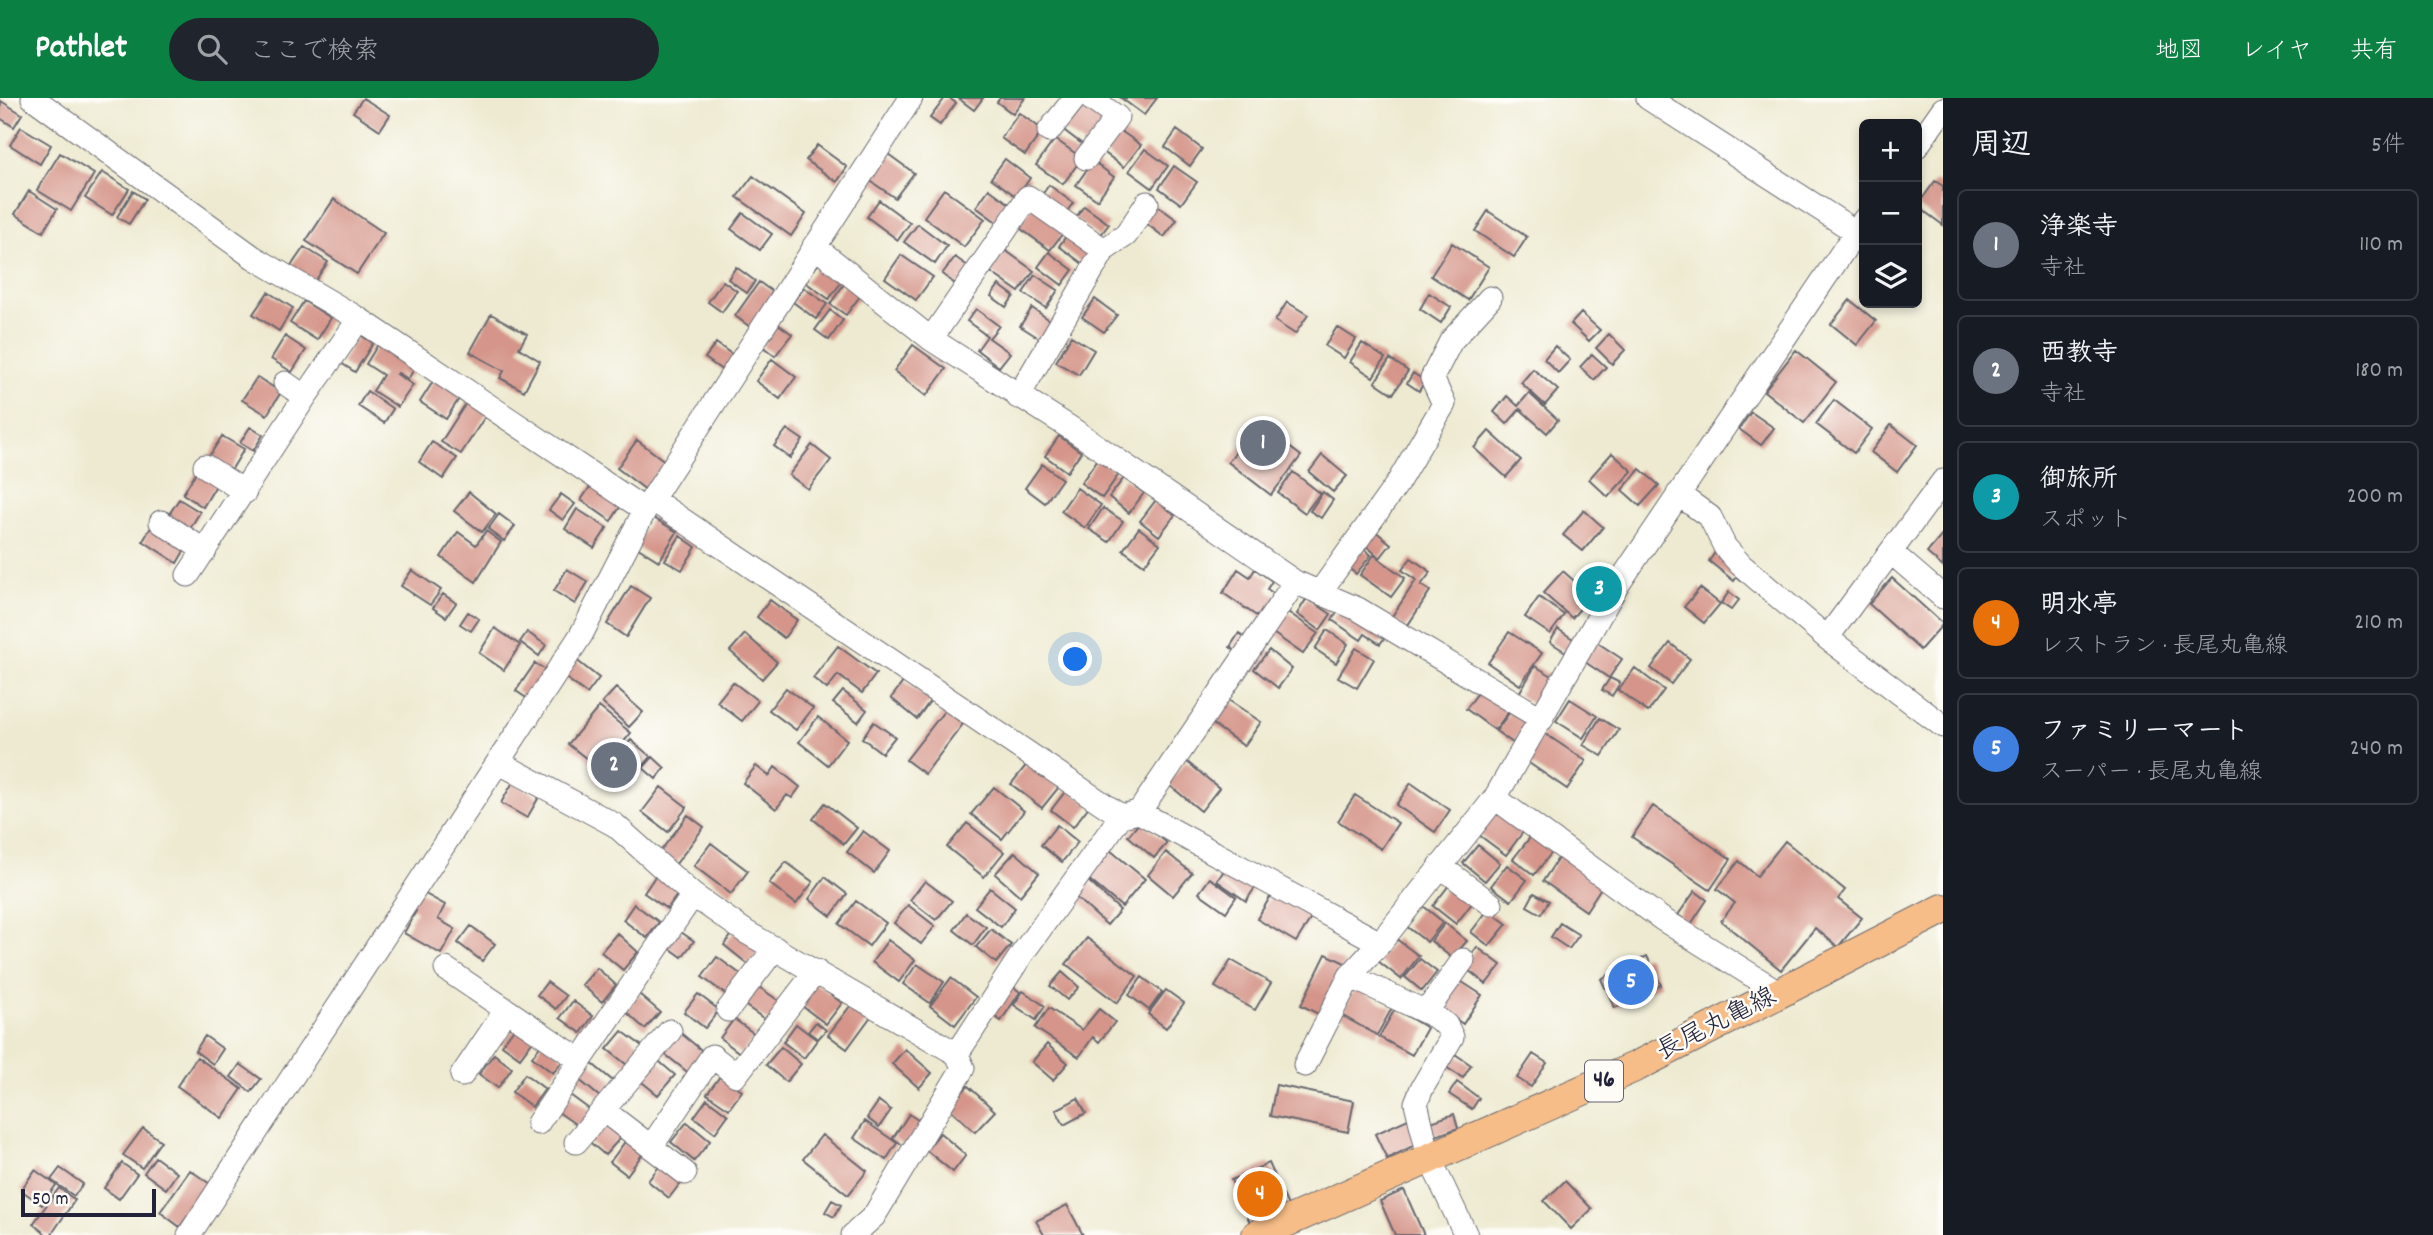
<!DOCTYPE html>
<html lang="ja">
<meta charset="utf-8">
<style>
:root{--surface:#171b24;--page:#20242c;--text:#f1f3f6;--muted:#9ea1a6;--line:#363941;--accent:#0b8043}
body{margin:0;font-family:Dekko,"Klee One",sans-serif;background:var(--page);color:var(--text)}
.controls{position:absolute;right:21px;top:21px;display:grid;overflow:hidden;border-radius:10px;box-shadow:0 4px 10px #0003}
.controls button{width:63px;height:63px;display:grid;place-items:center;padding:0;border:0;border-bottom:2px solid var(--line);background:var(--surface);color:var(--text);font:35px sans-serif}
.scale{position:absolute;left:21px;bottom:18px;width:135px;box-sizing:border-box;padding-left:7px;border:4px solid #22223b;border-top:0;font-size:19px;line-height:24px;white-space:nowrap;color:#22223b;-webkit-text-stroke:5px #fdfcf7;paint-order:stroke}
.you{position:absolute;left:1076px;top:562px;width:24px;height:24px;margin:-18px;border:5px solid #fff;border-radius:50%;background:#1a73e8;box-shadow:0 0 0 10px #1a73e833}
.badge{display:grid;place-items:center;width:46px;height:46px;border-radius:50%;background:var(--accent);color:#fff;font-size:23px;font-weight:700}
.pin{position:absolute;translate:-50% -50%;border:4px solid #fff;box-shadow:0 2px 7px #0006}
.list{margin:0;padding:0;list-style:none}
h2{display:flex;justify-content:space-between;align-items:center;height:91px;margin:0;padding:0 28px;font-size:30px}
h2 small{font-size:23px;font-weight:400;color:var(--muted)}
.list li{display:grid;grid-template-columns:46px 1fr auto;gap:21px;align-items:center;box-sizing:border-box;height:112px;margin:0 14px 14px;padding:0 14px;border:2px solid var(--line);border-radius:10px}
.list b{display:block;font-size:26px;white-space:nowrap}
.list p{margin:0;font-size:23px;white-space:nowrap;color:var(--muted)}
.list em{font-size:23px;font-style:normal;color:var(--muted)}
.icon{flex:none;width:38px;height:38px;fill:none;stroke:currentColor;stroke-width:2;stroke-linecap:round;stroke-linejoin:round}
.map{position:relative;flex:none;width:1943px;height:1137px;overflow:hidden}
header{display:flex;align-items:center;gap:42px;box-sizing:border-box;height:98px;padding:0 35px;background:var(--accent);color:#fff}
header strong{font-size:33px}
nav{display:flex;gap:38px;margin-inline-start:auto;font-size:24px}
.search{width:490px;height:63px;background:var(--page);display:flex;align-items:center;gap:18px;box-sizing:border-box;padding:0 24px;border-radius:38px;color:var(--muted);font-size:26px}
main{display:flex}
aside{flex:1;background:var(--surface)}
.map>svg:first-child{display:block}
.building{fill:#d5958a}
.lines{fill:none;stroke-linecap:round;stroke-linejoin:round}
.minor-casing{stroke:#696870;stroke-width:25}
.major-casing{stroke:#696870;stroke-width:32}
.minor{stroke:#fff;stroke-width:23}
.major{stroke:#f7bd88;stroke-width:30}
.labels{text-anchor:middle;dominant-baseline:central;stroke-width:5;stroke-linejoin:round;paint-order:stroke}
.shield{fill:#fdfcf7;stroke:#646373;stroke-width:2}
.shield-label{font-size:24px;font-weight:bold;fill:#22223b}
.street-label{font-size:26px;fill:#22223b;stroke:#fdfcf7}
</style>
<header>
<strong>Pathlet</strong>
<div class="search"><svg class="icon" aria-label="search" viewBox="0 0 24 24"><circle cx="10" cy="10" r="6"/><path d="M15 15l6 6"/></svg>ここで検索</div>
<nav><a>地図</a><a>レイヤ</a><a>共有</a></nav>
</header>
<main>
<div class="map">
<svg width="1943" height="1137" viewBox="0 0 1943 1137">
<rect width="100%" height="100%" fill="#fdfcf7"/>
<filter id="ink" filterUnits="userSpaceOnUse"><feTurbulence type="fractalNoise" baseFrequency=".0143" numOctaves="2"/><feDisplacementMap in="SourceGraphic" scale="14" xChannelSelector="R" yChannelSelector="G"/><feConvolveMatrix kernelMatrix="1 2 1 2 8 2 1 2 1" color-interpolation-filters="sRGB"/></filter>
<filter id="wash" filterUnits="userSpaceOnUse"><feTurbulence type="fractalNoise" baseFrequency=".00686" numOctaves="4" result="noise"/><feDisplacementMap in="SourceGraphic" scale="28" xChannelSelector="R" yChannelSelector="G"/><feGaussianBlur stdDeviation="1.57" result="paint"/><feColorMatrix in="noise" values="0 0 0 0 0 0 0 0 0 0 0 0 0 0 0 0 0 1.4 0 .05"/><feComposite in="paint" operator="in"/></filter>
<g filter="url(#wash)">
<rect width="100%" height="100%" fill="#eeead1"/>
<g id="blocks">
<path class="building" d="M363 0 390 17 380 32 353 14Z
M945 0H949L956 5 940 27 930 20Z
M958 0H983L974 12Z
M1000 0H1025L1013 16 997 4Z
M1121 0H1157L1144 17Z
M1 3 22 16 14 29 0 20Z
M1080 4 1106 22 1086 49 1061 30Z
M1019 15 1043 32 1025 57 1001 40Z
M21 29 51 47 40 66 10 47Z
M1118 31 1141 47 1124 69 1102 53Z
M1177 32 1202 51 1190 68 1165 49Z
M1055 41 1082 60 1063 86 1036 67Z
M817 47 847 69 837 84 806 62Z
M1145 51 1168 68 1152 90 1129 73Z
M60 55 94 76 71 113 37 92Z
M888 56 914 75 895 100 869 82Z
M1005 61 1030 80 1017 99 991 80Z
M1093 63 1114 79 1097 102 1076 87Z
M1174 68 1197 84 1181 106 1159 90Z
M102 74 129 91 112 117 85 100Z
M753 78 806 116 791 138 737 99Z
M1935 83 1943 88V127L1917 108Z
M1049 87 1073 105 1065 116 1041 98Z
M944 91 985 121 964 149 924 119Z
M989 91 1015 110 1002 128 976 109Z
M29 93 57 111 43 134 15 116Z
M133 93 145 101 129 126 117 119Z
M334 101 384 135 357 176 306 143Z
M879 102 910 125 898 142 867 119Z
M1155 106 1177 122 1164 139 1143 123Z
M1033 107 1066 131 1050 152 1017 128Z
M1084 108 1109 126 1099 139 1075 121Z
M1488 113 1527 139 1514 159 1475 133Z
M743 115 772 136 760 152 731 131Z
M918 126 947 148 935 166 904 144Z
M1069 134 1093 152 1083 166 1059 148Z
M1452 145 1489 169 1468 202 1431 178Z
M304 149 328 164 313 186 289 171Z
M1005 152 1034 173 1019 194 989 173Z
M1049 154 1073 172 1062 187 1038 169Z
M901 157 933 179 916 202 885 180Z
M955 159 972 171 959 189 942 176Z
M819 165 843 182 829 201 805 184Z
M736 169 755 183 747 195 728 181Z
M1035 177 1058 192 1046 210 1023 195Z
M847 182 863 194 846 217 830 206Z
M723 183 737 193 722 214 708 204Z
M759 184 777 197 753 231 735 218Z
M999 187 1014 198 1006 209 991 198Z
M804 190 827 206 816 221 793 204Z
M268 194 293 210 279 233 253 216Z
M1429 195 1451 209 1441 225 1420 211Z
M1095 201 1117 217 1104 234 1082 219Z
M1850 202 1876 223 1857 247 1831 226Z
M304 203 331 220 317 242 290 225Z
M1287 204 1308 217 1295 236 1275 223Z
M1032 210 1054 225 1042 242 1020 228Z
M976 211 999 228 989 240 1010 255 999 269 977 252 987 238 967 223Z
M830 212 843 222 829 242 815 232Z
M1581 215 1600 232 1589 243 1571 226Z
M491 216 527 236 519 250 540 263 524 293 500 280 504 273 470 254Z
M778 226 792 236 775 258 762 248Z
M1337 229 1356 241 1344 260 1325 248Z
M359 236 373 245 355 274 341 265Z
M1609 236 1625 252 1612 266 1596 250Z
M285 238 306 252 292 274 271 261Z
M1071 238 1094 252 1079 277 1056 264Z
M380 243 418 265 408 281 398 275 397 276 413 287 398 309 373 293 383 277 366 266Z
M716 245 737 260 726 275 705 260Z
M1362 245 1385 260 1373 279 1350 264Z
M913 247 946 271 926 298 894 273Z
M1555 248 1570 262 1558 275 1544 261Z
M1796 252 1836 284 1804 325 1764 293Z
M1592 256 1606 269 1594 282 1580 269Z
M772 261 796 279 780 301 756 283Z
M1390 261 1408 273 1393 296 1375 284Z
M1533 271 1558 292 1545 307 1521 285Z
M1413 275 1425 283 1419 293 1407 285Z
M257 279 281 294 267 317 242 302Z
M436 279 462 296 446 321 420 304Z
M367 293 393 311 384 325 358 308Z
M1529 295 1558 322 1547 335 1520 311 1507 326 1494 314 1507 298 1518 308Z
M468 302 488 314 461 356 441 344Z
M1834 302 1872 331 1854 355 1816 326Z
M1751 314 1774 330 1761 347 1739 331Z
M1258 325 1301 358 1271 397 1228 364Z
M1891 327 1917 347 1897 374 1871 354Z
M250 329 263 337 253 353 240 345Z
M787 331 803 342 790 360 774 348Z
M1489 333 1521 362 1506 379 1474 350Z
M222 338 244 351 230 374 208 360Z
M1059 338 1081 354 1067 374 1045 358Z
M637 342 666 364 646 392 617 370Z
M432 344 457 360 443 381 419 364Z
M812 347 831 362 808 391 789 377Z
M1612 355 1632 373 1608 399 1589 381Z
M1322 357 1347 378 1333 394 1309 374Z
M1098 361 1119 376 1102 400 1081 385Z
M1042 366 1062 381 1045 405 1025 390Z
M198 371 218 384 203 409 183 396Z
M1640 371 1659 387 1640 408 1622 392Z
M1293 374 1320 395 1305 415 1278 395Z
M1124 380 1144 395 1129 415 1109 399Z
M592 386 622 406 611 423 581 402Z
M1077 390 1101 407 1085 430 1061 413Z
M469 394 496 416 482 434 454 413Z
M1323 394 1333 402 1321 420 1310 413Z
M561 396 575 406 563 422 549 412Z
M179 401 200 414 189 432 168 418Z
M1156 402 1175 417 1159 438 1140 423Z
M1103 410 1123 423 1109 444 1089 431Z
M577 411 607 430 594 450 565 431Z
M1584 412 1603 429 1583 453 1563 437Z
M499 416 515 428 504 443 488 431Z
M652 419 677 434 659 463 635 448Z
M153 426 187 448 177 465 143 443Z
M1139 430 1160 446 1144 467 1123 452Z
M1374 432 1391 446 1380 460 1363 445Z
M486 433 501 444 476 484 441 459 458 434 476 447Z
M1943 436V469L1927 455Z
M680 438 696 449 682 472 665 462Z
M1360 448 1371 457 1356 476 1345 467Z
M1716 453 1741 472 1734 483 1709 463Z
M1374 457 1405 480 1391 499 1360 477Z
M1411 460 1431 474 1421 487 1430 493 1406 530 1391 520 1416 482 1402 472Z
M567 471 588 484 575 506 554 493Z
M1238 471 1250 479 1255 471 1272 483 1267 491 1280 500 1264 523 1223 495Z
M412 472 441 492 430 507 401 488Z
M1563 473 1591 498 1572 520 1543 495Z
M1892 480 1943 526 1920 552 1869 506Z
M1598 481 1609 489 1600 501 1589 493Z
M631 488 650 500 626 539 607 526Z
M1700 490 1720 506 1704 525 1684 509Z
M1729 494 1739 502 1731 512 1721 505Z
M443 496 456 505 446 519 433 510Z
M1539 499 1564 517 1550 536 1525 519Z
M1307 500 1331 516 1320 532 1297 516Z
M770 502 797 522 784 540 757 519Z
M1341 508 1388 535 1380 546 1365 536 1361 542 1332 522Z
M1285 512 1318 535 1303 556 1270 533Z
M468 514 479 521 471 533 460 526Z
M495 530 520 547 504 572 479 555Z
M1558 531 1576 543 1569 556 1550 544Z
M1327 532 1348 546 1336 565 1315 551Z
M527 534 546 547 539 558 520 544Z
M1509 534 1542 555 1520 587 1488 565Z
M1239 535 1251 543 1242 558 1230 549Z
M745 536 777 564 762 581 730 553Z
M1595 543 1622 561 1609 580 1582 562Z
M1670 545 1690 561 1671 586 1651 570Z
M838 548 876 576 862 595 838 577 827 591 813 580Z
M1356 550 1374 561 1357 590 1338 579Z
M1269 552 1292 571 1278 590 1254 571Z
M575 561 599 580 587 596 562 577Z
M535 565 550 575 531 603 516 593Z
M1535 568 1554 579 1536 608 1518 597Z
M1635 570 1664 592 1648 614 1618 592Z
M1610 580 1620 585 1612 598 1602 592Z
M904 583 930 603 917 621 891 600Z
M733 584 758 603 742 623 717 604Z
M616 590 643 614 629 629 602 605Z
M786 590 813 610 796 632 769 612Z
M1480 592 1509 613 1495 632 1466 611Z
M843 593 867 612 858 624 833 605Z
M1227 601 1261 624 1244 648 1211 625Z
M1570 601 1597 618 1583 640 1556 623Z
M599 609 631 635 601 672 568 646Z
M1512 611 1528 623 1513 645 1496 633Z
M945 612 963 626 925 676 906 662Z
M818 619 847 642 828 667 799 644Z
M1600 620 1619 632 1602 658 1583 647Z
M874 624 895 639 882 655 862 640Z
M1544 635 1586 663 1567 691 1526 663Z
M631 642 651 659 633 680 613 662Z
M653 659 665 670 656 681 643 670Z
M1186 663 1219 690 1201 713 1168 686Z
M1028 665 1059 689 1042 710 1011 686Z
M756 668 769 678 775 669 800 689 792 700 787 697 776 711 743 685Z
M513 684 539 699 527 720 501 705Z
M1411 685 1450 712 1435 734 1396 707Z
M661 689 687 709 668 734 642 714Z
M994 689 1024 713 1002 741 971 716Z
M1068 690 1090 707 1073 729 1051 712Z
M1355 697 1398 725 1381 751 1338 723Z
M825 705 857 730 844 746 813 721Z
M1653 708 1731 761 1710 792 1632 739Z
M1496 713 1523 734 1506 757 1479 737Z
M688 717 704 729 675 767 659 755Z
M1141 723 1167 745 1154 760 1128 738Z
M967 725 1004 754 984 779 947 749Z
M1057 727 1078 744 1062 764 1041 747Z
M863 733 890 753 874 775 847 754Z
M1532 737 1553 753 1534 777 1513 761Z
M1785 743 1845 792 1838 801 1862 820 1838 849 1815 830 1781 872 1721 823 1735 805 1717 791 1739 763 1757 778Z
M711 745 748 773 731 796 694 768Z
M1478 747 1500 765 1485 783 1463 765Z
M1110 752 1145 781 1122 809 1087 780Z
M1015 754 1039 775 1020 798 995 776Z
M1166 754 1192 775 1173 798 1148 777Z
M1561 756 1604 785 1586 813 1543 783Z
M786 764 813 784 796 806 769 785Z
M1507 767 1527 782 1511 803 1491 788Z
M1227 768 1256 788 1246 803 1217 783Z
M656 777 679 794 667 811 644 795Z
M825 779 847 796 831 818 809 801Z
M1210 780 1236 799 1226 814 1199 795Z
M1086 781 1120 812 1107 827 1073 797Z
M925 783 952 803 936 822 910 802Z
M1450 786 1473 804 1456 826 1433 808Z
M990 790 1015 810 1001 829 975 809Z
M418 792 445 807 438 821 455 831 441 856 404 835 416 813 408 809Z
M1695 793 1707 802 1691 826 1678 817Z
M1534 795 1549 803 1541 816 1527 808Z
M1272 796 1311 820 1296 844 1257 821Z
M856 803 886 825 869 848 839 826Z
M634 806 659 824 647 840 623 822Z
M908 807 935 828 921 846 894 825Z
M1422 807 1443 824 1427 844 1406 828Z
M1488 812 1507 826 1489 848 1471 834Z
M966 815 986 829 973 847 954 832Z
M1445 825 1467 843 1452 860 1431 843Z
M1560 825 1579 837 1569 851 1551 839Z
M471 828 495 846 482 863 458 845Z
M675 830 694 843 682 859 664 846Z
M991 831 1011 847 996 865 976 849Z
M735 833 760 852 749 867 724 847Z
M617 835 638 854 623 872 601 854Z
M1087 840 1137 878 1117 905 1066 866Z
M1395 840 1419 858 1401 881 1378 863Z
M888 842 915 862 899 884 872 864Z
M1477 849 1501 867 1486 886 1463 868Z
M1326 856 1345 865 1320 917 1301 907Z
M1647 858 1661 887 1615 910 1601 881Z
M717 859 743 878 728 898 702 879Z
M1420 861 1437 874 1422 893 1405 879Z
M1231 862 1271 885 1255 912 1215 889Z
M917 866 944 884 930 905 903 886Z
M597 870 616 887 602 904 582 887Z
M1062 874 1079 889 1067 902 1050 888Z
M1142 879 1162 894 1149 912 1129 897Z
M951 880 976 899 955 927 930 908Z
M1456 880 1482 897 1463 926 1437 908Z
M547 884 566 898 556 911 537 897Z
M814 884 842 905 826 926 798 905Z
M1008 885 1020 894 1001 923 988 914Z
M756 887 782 905 769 924 743 906Z
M1355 890 1392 910 1377 937 1341 917Z
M1166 892 1184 905 1166 930 1148 916Z
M1023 893 1045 908 1036 922 1014 907Z
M639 896 660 914 645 931 625 913Z
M698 896 719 912 705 930 684 914Z
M573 903 593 918 581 935 560 920Z
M854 903 872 917 847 951 828 937Z
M1049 910 1082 932 1099 911 1115 924 1099 944 1093 939 1079 959 1035 930Z
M1395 911 1427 930 1412 957 1379 939Z
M734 921 756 937 741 956 720 940Z
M816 924 826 932 818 941 808 934Z
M796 926 817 942 804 960 783 944Z
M516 928 534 941 520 960 502 947Z
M677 932 706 956 690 976 661 953Z
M622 933 646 951 631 970 607 951Z
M205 938 223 951 213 966 195 953Z
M544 943 565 960 553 975 532 959Z
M1047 946 1068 965 1053 982 1032 964Z
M781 949 801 966 786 984 766 967Z
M905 951 932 975 919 990 892 966Z
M494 956 512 970 498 990 479 976Z
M1455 956 1471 967 1463 980 1446 969Z
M1533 956 1547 965 1531 989 1517 980Z
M197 959 242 991 222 1020 177 988Z
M654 959 675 977 658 997 637 980Z
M590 964 613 983 600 999 577 980Z
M240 966 261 981 251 994 231 979Z
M525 976 545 991 532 1009 512 994Z
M721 977 742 993 729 1011 707 996Z
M1457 984 1479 1000 1472 1011 1449 996Z
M1276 987 1354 1003 1348 1034 1270 1018Z
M968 988 995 1013 975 1034 948 1009Z
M570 997 593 1014 581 1030 558 1014Z
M1078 1000 1086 1015 1064 1027 1056 1012Z
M707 1001 728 1017 715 1035 694 1019Z
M879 1003 891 1012 879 1029 867 1020Z
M909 1016 925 1027 908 1051 893 1040Z
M1454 1016 1458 1030 1433 1039 1428 1025Z
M1408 1021 1419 1045 1387 1061 1375 1036Z
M602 1022 622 1038 605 1057 586 1041Z
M865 1023 897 1045 886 1062 854 1040Z
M687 1024 710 1043 694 1063 671 1044Z
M143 1030 161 1043 142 1070 123 1057Z
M940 1035 966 1057 953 1074 926 1052Z
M822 1037 867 1073 848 1097 803 1061Z
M627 1041 644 1054 627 1077 610 1064Z
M155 1059 177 1075 166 1091 144 1075Z
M122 1065 137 1076 119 1101 104 1090Z
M1269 1065 1289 1110 1251 1127 1231 1082Z
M661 1066 682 1083 669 1100 648 1083Z
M60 1070 83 1086 74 1098 51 1082Z
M35 1072 56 1087 42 1107 21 1092Z
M190 1072 210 1086 180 1129 160 1114Z
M1565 1083 1592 1111 1571 1131 1544 1103Z
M59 1090 75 1102 51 1137H47L33 1126Z
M1404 1092 1424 1137H1395L1380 1103Z
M832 1102 841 1107 834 1119 825 1114Z
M1067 1107 1083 1137H1044L1036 1123Z"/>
</g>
</g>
<g filter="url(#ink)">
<use href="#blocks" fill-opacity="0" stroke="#696870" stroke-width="2"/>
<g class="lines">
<defs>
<path id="minor" d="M33 0 253 159 359 221 645 412
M1648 0 1856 134
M1049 33 1075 0
M1917 48 1943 11
M1086 60 1117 19 1090 0
M814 148 931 241 1072 331 1295 484 1358 511 1542 621
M931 241 1028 99 1104 152 1126 137 1147 105
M285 285 305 299
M1018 299 1104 152
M205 368 245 394
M1678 396 1710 419 1725 449 1741 467 1827 540 1943 628
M653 402 1121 718
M161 424 205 453
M1892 455 1943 499
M188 477 305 299 359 221
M1320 494 1397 386 1444 306 1432 280 1451 243 1490 200
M1827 540 1943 383
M498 664 615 727 693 797 746 834 957 956 963 970 874 1118 853 1137
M1495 700 1662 821 1780 895
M1139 714 1380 845
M1440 768 1491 806
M446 871 580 962
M1350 878 1434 918 1446 927 1452 939 1422 990 1416 1005 1429 1059 1466 1137
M728 912 775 850
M1426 914 1463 862
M957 956 1022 856 1121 718 1139 714 1295 484
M1305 967 1350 878 1380 845 1495 700 1615 491 1864 122
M462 977 506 912
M603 1012 685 1075
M538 1025 693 797
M576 1044 670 933
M651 1049 712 958 736 977 816 873
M189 1137 581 537 645 412 911 0"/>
<path id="major" d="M1257 1137 1637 968 1943 811"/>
</defs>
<use href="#minor" class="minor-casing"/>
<use href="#major" class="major-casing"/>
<use href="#minor" class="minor"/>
<use href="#major" class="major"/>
</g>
</g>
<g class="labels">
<rect class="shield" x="1585" y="962.5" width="38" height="41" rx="5"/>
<g class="shield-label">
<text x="1604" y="983">46</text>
</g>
<g class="street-label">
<text transform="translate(1717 927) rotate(-27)">長尾丸亀線</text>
</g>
</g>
</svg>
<div class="controls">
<button>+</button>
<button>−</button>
<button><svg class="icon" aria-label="layers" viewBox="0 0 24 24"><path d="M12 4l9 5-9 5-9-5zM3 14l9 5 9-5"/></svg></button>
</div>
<div class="scale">50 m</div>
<div class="you"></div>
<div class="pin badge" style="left:1263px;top:345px;background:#6b7280">1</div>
<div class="pin badge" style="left:614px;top:667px;background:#6b7280">2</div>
<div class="pin badge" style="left:1599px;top:491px;background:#0f9aa8">3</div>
<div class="pin badge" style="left:1260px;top:1096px;background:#e8710a">4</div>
<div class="pin badge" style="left:1631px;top:884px;background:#3f7fe0">5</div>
</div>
<aside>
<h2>周辺<small>5件</small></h2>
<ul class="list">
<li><span class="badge" style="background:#6b7280">1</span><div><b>浄楽寺</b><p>寺社</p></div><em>110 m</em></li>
<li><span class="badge" style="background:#6b7280">2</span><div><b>西教寺</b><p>寺社</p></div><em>180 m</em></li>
<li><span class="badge" style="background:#0f9aa8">3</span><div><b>御旅所</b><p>スポット</p></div><em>200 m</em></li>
<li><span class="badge" style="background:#e8710a">4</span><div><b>明水亭</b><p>レストラン · 長尾丸亀線</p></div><em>210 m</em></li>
<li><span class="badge" style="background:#3f7fe0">5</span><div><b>ファミリーマート</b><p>スーパー · 長尾丸亀線</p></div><em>240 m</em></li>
</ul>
</aside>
</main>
